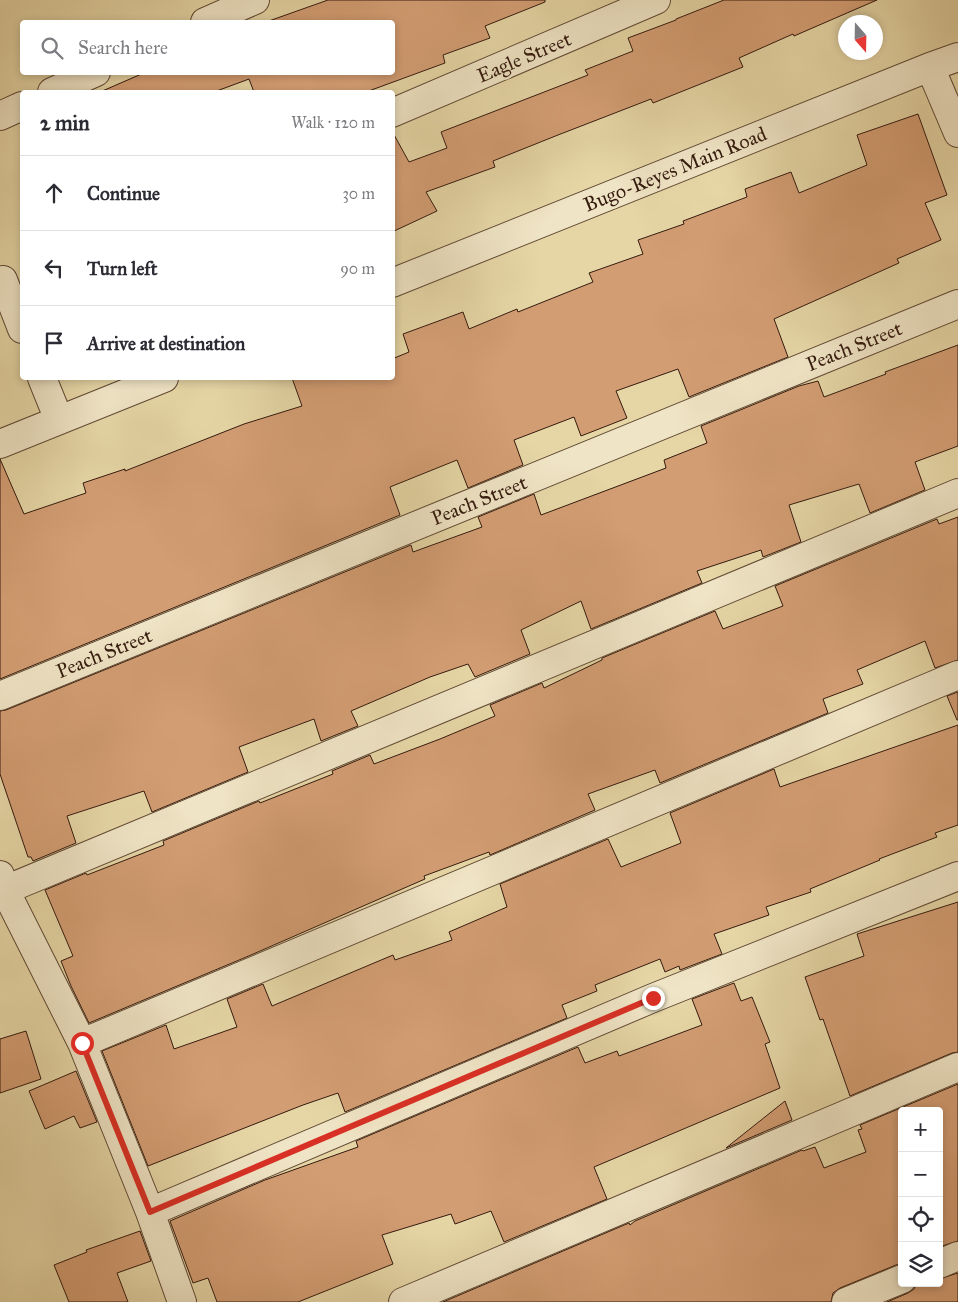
<!DOCTYPE html>
<meta charset="utf-8">
<style>
:root{--surface:#fff;--page:#f7f7f7;--text:#2b2b33;--muted:#7c7c81;--line:#e1e1e2}
body{margin:0;font-family:"IM FELL Great Primer",serif;background:var(--page);color:var(--text)}
.controls{position:absolute;right:15px;bottom:15px;display:grid;overflow:hidden;border-radius:5px;box-shadow:0 2px 8px #0003}
.controls button{width:45px;height:45px;display:grid;place-items:center;padding:0;border:0;border-bottom:1px solid var(--line);background:var(--surface);color:var(--text);font:25px sans-serif}
.compass{position:absolute;left:838px;top:15px;width:45px;height:45px;border-radius:50%;background:var(--surface);box-shadow:0 2px 8px #0003;rotate:160deg}
.stop{position:absolute;width:15px;height:15px;margin:-11px;border:4px solid #d93025;border-radius:50%;background:#fff}
.stop.end{background:#d93025;border-color:#fff;box-shadow:0 1px 5px #0008}
.list{margin:0;padding:0;list-style:none}
h2{display:flex;justify-content:space-between;align-items:center;height:65px;margin:0;padding:0 20px;font-size:21px}
h2 small{font-size:16px;font-weight:400;color:var(--muted)}
.list li{display:grid;grid-template-columns:32px 1fr auto;gap:15px;align-items:center;box-sizing:border-box;height:75px;padding:0 20px;border-top:1px solid var(--line)}
.list b{display:block;font-size:19px;white-space:nowrap}
.list em{font-size:16px;font-style:normal;color:var(--muted)}
.icon{flex:none;width:28px;height:28px;fill:none;stroke:currentColor;stroke-width:2;stroke-linecap:round;stroke-linejoin:round}
.map{position:relative;flex:none;width:958px;height:1302px;overflow:hidden}
.search{position:absolute;background:var(--surface);box-shadow:0 2px 8px #0003;left:20px;top:20px;width:375px;height:55px;display:flex;align-items:center;gap:12px;box-sizing:border-box;padding:0 18px;border-radius:5px;color:var(--muted);font-size:19px}
.panel{position:absolute;background:var(--surface);box-shadow:0 2px 8px #0003;left:20px;top:90px;width:375px;height:290px;border-radius:5px}
.map>svg:first-child{display:block}
.building{fill:#d39d73;stroke:#341a0e}
.lines{fill:none;stroke-linecap:round;stroke-linejoin:round}
.minor-casing{stroke:#604934;stroke-width:30}
.minor{stroke:#efe4c5;stroke-width:28}
.route{stroke:#d93025;stroke-width:6}
.labels{text-anchor:middle;dominant-baseline:central;stroke-width:4.5;stroke-linejoin:round;paint-order:stroke}
.street-label{font-size:20px;fill:#341a0e;stroke:#efe4c5}
</style>
<div class="map">
<svg width="958" height="1302" viewBox="0 0 958 1302">
<rect width="100%" height="100%" fill="#e6d6a6"/>
<filter id="stains"><feTurbulence type="fractalNoise" baseFrequency=".004" numOctaves="4"/><feColorMatrix values="0 0 0 0 .2 0 0 0 0 .09 0 0 0 0 .02 0 0 0 .5 -.17"/></filter>
<radialGradient id="worn" r=".72"><stop offset=".6" stop-color="#630" stop-opacity="0"/><stop offset="1" stop-color="#630" stop-opacity=".3"/></radialGradient>
<path class="building" d="M328 0H545V2L485 26 490 38 443 55 445 63 366 92H254L249 79 214 92H100L146 72H392V22H266Z
M724 0H877L794 36 793 34 739 58 743 67 653 103 651 99 558 135 493 161 495 167 426 192 437 211 392 232V131L409 162 447 148 441 132 588 75 585 70 633 51 628 38 676 20V19Z
M918 114 947 195 925 203 941 240 897 259 899 263 774 319 788 357 689 397 678 369 616 391 627 418 581 436 574 417 514 440 523 465 468 488 457 460 390 487 400 515 0 679V459L24 514 86 493 83 483 125 469V471L244 424 302 406 292 378H392V359L409 352 403 334 463 312 469 329 517 309 518 312 593 282 589 273 643 254 638 240 684 224 683 221 747 197 745 189 791 172 799 193 867 165 857 135Z
M958 345V446L915 462 925 490 870 513 859 484 789 505 801 542 763 557 761 550 697 571 702 583 591 629 581 601 521 630 530 654 475 677 468 664 430 677 351 711 358 726 321 741 314 719 239 747 248 772 152 812 144 791 67 816 76 843 33 861 31 857H28L0 774V711L6 710 411 545 413 552 482 527 478 517 534 494 541 515 666 468 664 460 707 443 701 426 799 386 818 381 824 397 886 374 885 372Z
M958 517V660L935 668 925 641 857 670 863 684 823 699 828 713 660 783 655 770 588 794 595 810 490 855 489 852 424 876 425 879 251 955 89 1023 71 986 61 961 73 956 45 890 86 873 87 875 164 845 163 841 259 801 260 803 333 774 332 771 370 755 374 764 440 739 495 716 490 705 542 683 544 688 602 660V658L715 611 723 629 783 606 775 586 937 519 939 524Z
M958 692V720H957L947 696Z
M958 725V825L935 833 937 837 879 859 880 860 810 889 811 892 766 907 769 915 714 934 722 954 680 970 679 966 665 972 660 959 595 985 597 991 562 1005 567 1018 345 1112 338 1093 303 1105 148 1166 102 1051 166 1025 174 1049 237 1027 227 999 263 984 272 1006 393 955 395 960 452 940 449 932 507 907 500 884 608 839 621 867 681 843 670 813 774 769 780 787Z
M958 902V1052L952 1053 850 1096 823 1019 820 1020 805 977 864 956 857 934Z
M734 983 741 1001 752 997 770 1042 765 1044 780 1088 594 1167 607 1199 504 1242 491 1211 455 1224 451 1214 382 1235 393 1264 298 1302H217L208 1278 193 1283 170 1221 265 1180 358 1147 356 1141 578 1047 585 1063 617 1051 619 1056 702 1025 692 999Z
M26 1031 41 1079 0 1093V1039Z
M76 1071 97 1122 80 1128 74 1116 45 1129 29 1091Z
M958 1084V1241L939 1247V1111H902V1264L896 1265 840 1288 833 1293 831 1302H443L629 1223 630 1225 635 1221 802 1150 803 1151 815 1147 824 1168 866 1152 858 1130 862 1129 860 1125Z
M785 1101 792 1120 726 1148Z
M140 1231 151 1261 117 1273 128 1302H69L54 1265 87 1252 86 1250Z
M958 1273V1302H887L908 1293 914 1289 917 1283H939V1279Z"/>
<g class="lines">
<defs>
<path id="minor" d="M205 22 255 0
M930 67 958 133
M52 92 96 72
M392 113 656 0
M0 116 22 106
M3 280 22 329
M392 283 930 67 958 57
M42 378 59 420
M0 444 164 378
M0 696 958 304
M0 875 5 890 82 1043 150 1212 182 1302
M5 890 958 493
M82 1043 958 675
M150 1212 653 998 958 876
M939 1264 958 1256
M403 1302 958 1067
M846 1302 902 1279"/>
</defs>
<use href="#minor" class="minor-casing"/>
<use href="#minor" class="minor"/>
</g>
<g class="lines">
<path class="route" d="M82 1043 150 1212 653 998"/>
</g>
<g class="labels">
<g class="street-label">
<text transform="translate(524 57) rotate(-23)">Eagle Street</text>
<text transform="translate(675 169) rotate(-22)">Bugo-Reyes Main Road</text>
<text transform="translate(854 346) rotate(-22)">Peach Street</text>
<text transform="translate(479 500) rotate(-22)">Peach Street</text>
<text transform="translate(104 653) rotate(-22)">Peach Street</text>
</g>
</g>
<rect width="100%" height="100%" filter="url(#stains)"/>
<rect width="100%" height="100%" fill="url(#worn)"/>
</svg>
<div class="controls">
<button>+</button>
<button>−</button>
<button><svg class="icon" aria-label="locate" viewBox="0 0 24 24"><circle cx="12" cy="12" r="6"/><path d="M12 2v4M12 18v4M2 12h4M18 12h4"/></svg></button>
<button><svg class="icon" aria-label="layers" viewBox="0 0 24 24"><path d="M12 4l9 5-9 5-9-5zM3 14l9 5 9-5"/></svg></button>
</div>
<svg class="compass" viewBox="-18 -18 36 36"><path d="M0-13l5 13h-10z" fill="#e53935"/><path d="M0 13l5-13h-10z" fill="#7c7c81"/></svg>
<div class="stop" style="left:82px;top:1043px"></div>
<div class="stop end" style="left:653px;top:998px"></div>
<div class="search"><svg class="icon" aria-label="search" viewBox="0 0 24 24"><circle cx="10" cy="10" r="6"/><path d="M15 15l6 6"/></svg>Search here</div>
<section class="panel">
<h2>2 min<small>Walk · 120 m</small></h2>
<ul class="list">
<li><svg class="icon" aria-label="ahead" viewBox="0 0 24 24"><path d="M12 20V5M6 11l6-6 6 6"/></svg><div><b>Continue</b></div><em>30 m</em></li>
<li><svg class="icon" aria-label="left" viewBox="0 0 24 24"><path d="M17 20v-9H6M10 6l-5 5 5 5"/></svg><div><b>Turn left</b></div><em>90 m</em></li>
<li><svg class="icon" aria-label="arrive" viewBox="0 0 24 24"><path d="M6 21V4h12l-3 4 3 4H6"/></svg><div><b>Arrive at destination</b></div></li>
</ul>
</section>
</div>
